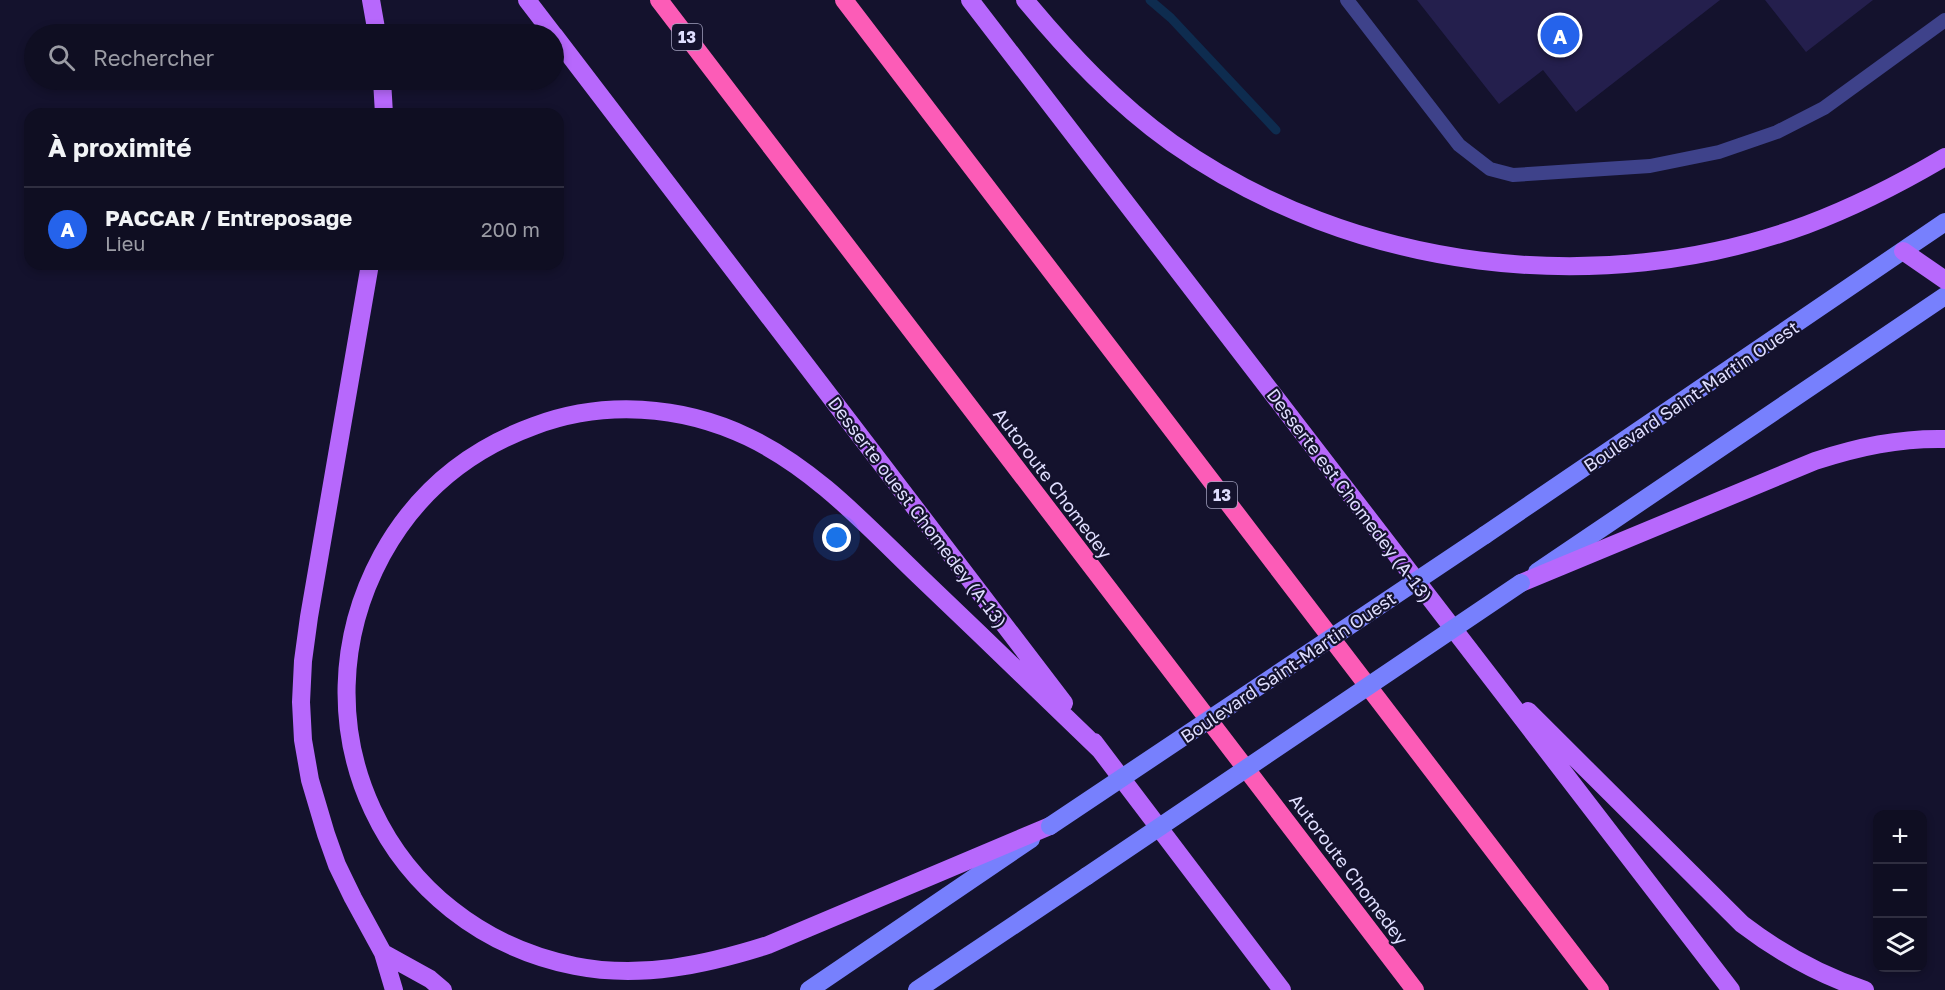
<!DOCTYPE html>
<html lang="fr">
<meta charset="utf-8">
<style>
:root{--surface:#0f0e22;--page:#1d1c2f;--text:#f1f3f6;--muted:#9b9ca5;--line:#2f2e40;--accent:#2563eb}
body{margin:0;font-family:"Golos Text",sans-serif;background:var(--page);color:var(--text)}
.controls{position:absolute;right:18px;bottom:18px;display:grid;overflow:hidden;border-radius:12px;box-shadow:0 3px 9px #0003}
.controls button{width:54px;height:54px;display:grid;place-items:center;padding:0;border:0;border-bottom:2px solid var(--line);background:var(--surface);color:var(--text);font:30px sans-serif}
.you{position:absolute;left:837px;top:538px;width:21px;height:21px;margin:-15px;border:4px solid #fff;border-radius:50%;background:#1a73e8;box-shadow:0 0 0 9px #1a73e833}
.badge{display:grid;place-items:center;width:39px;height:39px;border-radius:50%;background:var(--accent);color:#fff;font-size:20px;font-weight:700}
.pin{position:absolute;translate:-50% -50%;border:3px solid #fff;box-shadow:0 2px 6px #0006}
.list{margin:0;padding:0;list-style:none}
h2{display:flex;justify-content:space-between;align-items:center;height:78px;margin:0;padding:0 24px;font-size:26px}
h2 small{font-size:20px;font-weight:400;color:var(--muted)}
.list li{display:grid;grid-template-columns:39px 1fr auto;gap:18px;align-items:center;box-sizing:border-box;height:84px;padding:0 24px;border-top:2px solid var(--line)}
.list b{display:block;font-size:22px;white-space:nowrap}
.list p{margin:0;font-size:20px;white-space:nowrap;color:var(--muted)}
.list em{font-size:20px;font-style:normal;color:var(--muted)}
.icon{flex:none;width:33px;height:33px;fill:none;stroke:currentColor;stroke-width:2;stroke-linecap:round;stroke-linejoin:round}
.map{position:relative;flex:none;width:1945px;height:990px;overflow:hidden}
.search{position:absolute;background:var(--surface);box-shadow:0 3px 9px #0003;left:24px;top:24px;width:540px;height:66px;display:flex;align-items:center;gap:15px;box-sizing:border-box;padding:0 21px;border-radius:33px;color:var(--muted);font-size:22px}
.panel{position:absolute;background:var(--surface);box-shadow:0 3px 9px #0003;left:24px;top:108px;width:540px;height:162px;border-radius:18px}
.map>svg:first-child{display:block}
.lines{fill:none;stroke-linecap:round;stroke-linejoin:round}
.stream{stroke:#0e2c4f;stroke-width:9}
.building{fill:#241f4d}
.lane{stroke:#3e428a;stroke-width:14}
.secondary{stroke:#7780fd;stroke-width:18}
.primary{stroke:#b768fc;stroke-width:18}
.highway{stroke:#fc5cb7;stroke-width:18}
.secondary-bridge{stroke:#7780fd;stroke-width:18}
.labels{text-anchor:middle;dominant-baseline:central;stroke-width:4.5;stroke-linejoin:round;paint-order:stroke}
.shield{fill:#14122d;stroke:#a2a1bf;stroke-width:1.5}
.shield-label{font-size:16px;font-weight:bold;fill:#dfdefe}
.street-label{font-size:18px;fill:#dfdefe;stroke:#14122d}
</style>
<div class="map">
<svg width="1945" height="990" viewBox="0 0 1945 990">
<rect width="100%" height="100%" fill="#14122d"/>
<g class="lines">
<path class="stream" d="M1150 0 1171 18 1276 130"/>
</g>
<path class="building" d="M1417 0H1720L1576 112 1543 70 1499 104Z
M1765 0H1873L1806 52Z"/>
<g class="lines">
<path class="lane" d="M1347 0 1459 145 1490 169 1513 175 1650 166 1719 152 1777 132 1824 108 1945 20"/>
<path class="secondary" d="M1485 535 1945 222
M1537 572 1945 296
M809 990 1031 839
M917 990 1087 876"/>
<path class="primary" d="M371 0 377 34
M527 0 553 34
M970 0 1731 990
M1025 0C1069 53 1116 103 1172 143 1354 271 1598 301 1806 225 1854 207 1901 183 1945 157
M554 35 1064 703
M382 80 384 114
M1903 251 1945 280
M370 264 309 617 303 661 301 702 303 740 310 780 326 834 337 865 353 898 383 953 394 990
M1521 583 1815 461C1858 447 1899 438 1945 439
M1528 711 1742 924C1780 953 1820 975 1865 990
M1094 742 1282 990
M1050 826 768 945C705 965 641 979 575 966 385 928 290 725 382 555 416 493 468 450 534 426 603 400 681 405 748 437 815 469 865 524 918 575 979 633 1040 692 1100 750
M383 953 430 979 443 990"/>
<path class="highway" d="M659 0 1415 990
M844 0 1600 990"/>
<path class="secondary-bridge" d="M1050 826 1485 535
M1087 876 1521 583"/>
</g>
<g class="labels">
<g class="shield">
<rect x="672" y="24" width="30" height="26" rx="4.5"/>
<rect x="1207" y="482" width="30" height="26" rx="4.5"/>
</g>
<g class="shield-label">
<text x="687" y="37">13</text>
<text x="1222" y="495">13</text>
</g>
<g class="street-label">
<text transform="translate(1691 396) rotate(-34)">Boulevard Saint-Martin Ouest</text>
<text transform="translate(1053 483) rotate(53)">Autoroute Chomedey</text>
<text transform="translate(1350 495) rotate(53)">Desserte est Chomedey (A-13)</text>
<text transform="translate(918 512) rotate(53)">Desserte ouest Chomedey (A-13)</text>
<text transform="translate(1288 667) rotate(-34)">Boulevard Saint-Martin Ouest</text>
<text transform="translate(1349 869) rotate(53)">Autoroute Chomedey</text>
</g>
</g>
</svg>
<div class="controls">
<button>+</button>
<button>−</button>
<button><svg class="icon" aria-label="layers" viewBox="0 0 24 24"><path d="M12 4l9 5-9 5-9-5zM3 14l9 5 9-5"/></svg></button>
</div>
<div class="you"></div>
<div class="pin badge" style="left:1560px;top:35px">A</div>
<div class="search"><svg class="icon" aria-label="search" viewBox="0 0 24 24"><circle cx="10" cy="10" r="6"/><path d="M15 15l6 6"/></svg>Rechercher</div>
<section class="panel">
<h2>À proximité<small></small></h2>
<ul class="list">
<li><span class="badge">A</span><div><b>PACCAR / Entreposage</b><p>Lieu</p></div><em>200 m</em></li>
</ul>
</section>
</div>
